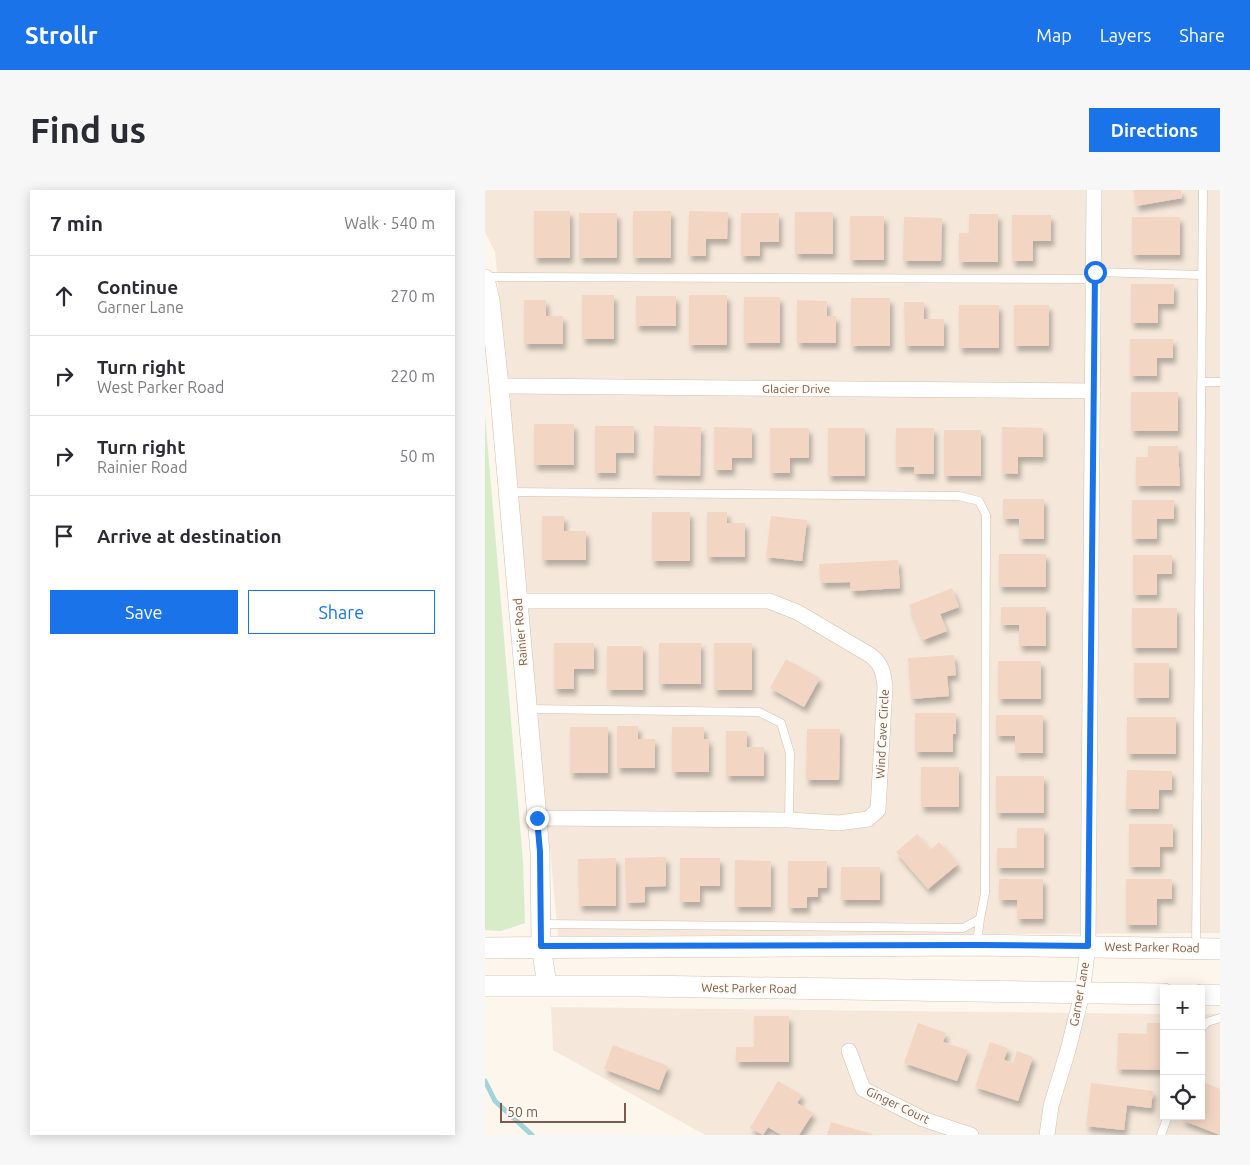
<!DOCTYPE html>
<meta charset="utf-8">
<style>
:root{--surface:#fff;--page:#f7f7f7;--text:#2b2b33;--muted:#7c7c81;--line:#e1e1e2;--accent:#1a73e8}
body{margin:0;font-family:Ubuntu,sans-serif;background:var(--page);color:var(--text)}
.controls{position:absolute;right:15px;bottom:15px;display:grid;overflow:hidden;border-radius:0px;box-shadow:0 2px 12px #0003}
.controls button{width:45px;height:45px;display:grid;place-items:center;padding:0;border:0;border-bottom:1px solid var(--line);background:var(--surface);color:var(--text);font:25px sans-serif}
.scale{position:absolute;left:15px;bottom:12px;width:126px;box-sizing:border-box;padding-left:5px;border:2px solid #7a5c4d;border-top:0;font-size:14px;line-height:18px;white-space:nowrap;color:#7a5c4d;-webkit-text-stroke:4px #fffaf3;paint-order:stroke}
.stop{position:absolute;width:15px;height:15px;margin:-11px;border:4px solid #1a73e8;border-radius:50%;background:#fff}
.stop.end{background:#1a73e8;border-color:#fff;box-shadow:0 1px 5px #0008}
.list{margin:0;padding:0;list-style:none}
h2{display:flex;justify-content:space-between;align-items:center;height:65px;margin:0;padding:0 20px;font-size:21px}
h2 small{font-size:16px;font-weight:400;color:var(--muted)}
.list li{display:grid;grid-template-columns:32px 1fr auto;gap:15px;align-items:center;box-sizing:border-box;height:80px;padding:0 20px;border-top:1px solid var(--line)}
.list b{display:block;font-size:19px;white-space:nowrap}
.list p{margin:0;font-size:16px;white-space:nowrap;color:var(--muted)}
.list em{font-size:16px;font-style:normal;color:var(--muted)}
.actions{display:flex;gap:10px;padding:15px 20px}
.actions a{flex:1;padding:11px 0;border:1px solid var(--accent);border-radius:0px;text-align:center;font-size:18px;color:var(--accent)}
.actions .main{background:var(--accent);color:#fff}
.icon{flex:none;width:28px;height:28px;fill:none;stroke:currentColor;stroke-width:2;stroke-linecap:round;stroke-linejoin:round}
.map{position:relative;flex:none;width:735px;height:945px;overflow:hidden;border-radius:0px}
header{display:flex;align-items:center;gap:30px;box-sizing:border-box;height:70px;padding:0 25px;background:var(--accent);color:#fff}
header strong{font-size:24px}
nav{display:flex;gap:28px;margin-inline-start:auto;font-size:18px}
.intro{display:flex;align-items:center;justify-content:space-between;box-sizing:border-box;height:120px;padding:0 30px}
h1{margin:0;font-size:35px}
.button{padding:12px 22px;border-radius:0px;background:var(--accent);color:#fff;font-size:18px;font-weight:700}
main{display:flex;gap:30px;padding:0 30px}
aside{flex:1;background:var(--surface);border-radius:0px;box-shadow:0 2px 12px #0003}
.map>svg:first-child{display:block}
.residential{fill:#f5e8da}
.green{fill:#d8ecc9}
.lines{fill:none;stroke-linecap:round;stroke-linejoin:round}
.stream{stroke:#a5d3da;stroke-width:5}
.building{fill:#f3d5c3;filter:url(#shadow)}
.service-casing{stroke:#d1beb0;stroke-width:9}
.minor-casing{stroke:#d1beb0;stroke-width:16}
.tertiary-casing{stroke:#d1beb0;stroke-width:20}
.secondary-casing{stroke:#d6c0b0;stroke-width:22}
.service{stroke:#fff;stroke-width:8}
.minor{stroke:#fff;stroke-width:15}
.tertiary{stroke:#fff;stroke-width:19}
.secondary{stroke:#fff;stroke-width:21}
.route{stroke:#1a73e8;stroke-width:6}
.labels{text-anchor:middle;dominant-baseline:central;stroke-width:4;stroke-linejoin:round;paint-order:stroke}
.street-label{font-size:12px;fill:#7a5c4d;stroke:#fffaf3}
</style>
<header>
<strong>Strollr</strong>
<nav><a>Map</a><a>Layers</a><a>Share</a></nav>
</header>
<div class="intro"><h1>Find us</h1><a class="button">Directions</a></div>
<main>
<aside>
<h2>7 min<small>Walk · 540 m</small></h2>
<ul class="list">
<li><svg class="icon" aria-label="ahead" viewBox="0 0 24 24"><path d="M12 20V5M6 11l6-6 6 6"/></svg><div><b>Continue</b><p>Garner Lane</p></div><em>270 m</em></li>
<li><svg class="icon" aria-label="right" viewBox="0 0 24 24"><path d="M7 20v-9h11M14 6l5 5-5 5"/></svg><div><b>Turn right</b><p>West Parker Road</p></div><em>220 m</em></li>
<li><svg class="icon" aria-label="right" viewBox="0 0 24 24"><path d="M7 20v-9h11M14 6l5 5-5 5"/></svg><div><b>Turn right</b><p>Rainier Road</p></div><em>50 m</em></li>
<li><svg class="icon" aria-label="arrive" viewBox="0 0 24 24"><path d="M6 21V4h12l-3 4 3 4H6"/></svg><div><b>Arrive at destination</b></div></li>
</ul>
<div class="actions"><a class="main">Save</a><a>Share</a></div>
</aside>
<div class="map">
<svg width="735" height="945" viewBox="0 0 735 945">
<defs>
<filter id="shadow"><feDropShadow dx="3" dy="5.5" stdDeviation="2.5" flood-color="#0004"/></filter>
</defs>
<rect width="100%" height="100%" fill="#fdf6ec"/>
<path class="residential" d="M0 0H735V743L73 746 10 62 0 42Z
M66 817 679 824V926H716V824H735V945H220L68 860Z"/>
<path class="green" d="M0 225 38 671 40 733 16 741 0 740Z"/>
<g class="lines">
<path class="stream" d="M0 891 10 911 47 945"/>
</g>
<path class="building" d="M648 0H696L697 8 651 16Z
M49 21H85V68H49Z
M148 21H186V68H148Z
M204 21 243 22 242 49H221V66H203Z
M310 22H348V64H310Z
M94 23H132V68H94Z
M256 23H294V52H275V66H256Z
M484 24H513V72H474V43H484Z
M527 25H566V51H548V71H527Z
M365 26H399V70H365Z
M419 27 457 28 456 71H418Z
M647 27H695V65H647Z
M646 94H689V114H673V133H646Z
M97 105H129V149H97Z
M204 105H242V155H204Z
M151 106H191V136H151Z
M259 107H295V153H259Z
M366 108H405V156H366Z
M39 110H61V126H78V154H39Z
M312 110 342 111V126H351V153H312Z
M419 112H439V129H459V156H420Z
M474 115H514V158H474Z
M529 115H564V156H529Z
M645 149H688V168H672V186H645Z
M646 202H693V241H646Z
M49 234H89V275H49Z
M110 236H149V263H131V283H110Z
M169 236 216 237 215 286 168 285Z
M229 237 267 238V268H247V280H229Z
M517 237 558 238V267H533V284L517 283Z
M285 238H324V268H305V283H285Z
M343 238H380V286H343Z
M411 238H449V284H429V277H411Z
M459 240H496V286H459Z
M663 256H693L695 296H651V267H663Z
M518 309H559V349H534V329H518Z
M647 310H689V329H672V349H647Z
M167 322H205V371H167Z
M222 322H242V333H260V367H222Z
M57 326H79V341H101V370H57Z
M286 326 322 330 317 371 281 367Z
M514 364H561V397H514Z
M648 365H687V384H672V405H648Z
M413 370 415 398 366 401 365 392 336 393 334 374Z
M467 398 474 417 455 424 462 441 438 450 424 415Z
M516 417H561V456H534V435H516Z
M647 418H692V458H647Z
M69 453H109V479H89V499H69Z
M174 453H216V494H174Z
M229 453H267V500H229Z
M122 456H158V500H122Z
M469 465 471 485 462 486 464 506 426 509 423 468Z
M301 469 335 488 319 517 285 498Z
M513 471H556V509H513Z
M649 473H684V508H649Z
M430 523H471V544H468V562H430Z
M511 525H558V563H530V546H511Z
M642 527H691V564H642Z
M132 536H153V549H170V578H132Z
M85 537H123V583H85Z
M187 537H219V549H224V582H187Z
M322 539H355L354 590H321Z
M241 541H262V557H279V586H241Z
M436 577H474V617H436Z
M642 580 687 581V600H674V619H641Z
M511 586H559V623H511Z
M644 634H688V657H675V677H644Z
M532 638H559V678H512V658H532Z
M432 644 445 660 454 652 473 674 443 699 411 662Z
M181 667V696L160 697V712L141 713 140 668Z
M131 668V716H94L93 669Z
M195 668H235V696H215V712H195Z
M250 670 286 671V717H250Z
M303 671H342V698H333V707H322V718H303Z
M356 677H395V710H356Z
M514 689H558V729H532V710H514Z
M641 689H687V709H672V735H641Z
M269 826H304V872H251V857H269Z
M433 833 461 843 458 852 483 860 472 891 419 873Z
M662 833H679V880L632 879 633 843 662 844Z
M505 852 523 858 519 870 528 873 532 861 548 867 533 911 490 897Z
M128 855 183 876 174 900 119 879Z
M293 891 317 905 312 913 328 923 314 945H296L283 937 278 945 265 938Z
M716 891 735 899V945L697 930 698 926H716Z
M606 893 668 901 666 918 642 915 639 940 601 936Z
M346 932 387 944V945H342Z"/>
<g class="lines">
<defs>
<path id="service" d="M609 82 717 85
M0 87 609 89
M716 192H735
M23 302 474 306 494 311 501 325 500 703 495 729 478 738 56 734
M42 519 274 522 296 533 305 563 304 630
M492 753 495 729
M711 756 718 0
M716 839 722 832 735 828
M676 945 683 926"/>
<path id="minor" d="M14 196 608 201
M33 411H284L312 422 385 465C397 474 398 482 400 496L393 620 383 629 354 633 304 630 52 628
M364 861 378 899 438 929 486 945
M562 945 566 916 583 860 597 804 603 756 609 0"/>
<path id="tertiary" d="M0 89 5 110 14 196 55 662 56 756 62 795"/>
<path id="secondary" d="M0 758 492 755 735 759
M0 796H156L679 804
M716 805H735"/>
</defs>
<use href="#service" class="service-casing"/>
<use href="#minor" class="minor-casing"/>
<use href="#tertiary" class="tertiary-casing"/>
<use href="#secondary" class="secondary-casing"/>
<use href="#service" class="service"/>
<use href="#minor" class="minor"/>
<use href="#tertiary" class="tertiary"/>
<use href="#secondary" class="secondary"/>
</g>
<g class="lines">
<path class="route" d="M52 628 55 662 56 756 492 755 603 756 610 82"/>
</g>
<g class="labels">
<g class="street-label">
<text x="311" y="198">Glacier Drive</text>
<text transform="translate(35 442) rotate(-95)">Rainier Road</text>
<text transform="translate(397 544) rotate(-87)">Wind Cave Circle</text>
<text transform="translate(667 757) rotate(1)">West Parker Road</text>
<text transform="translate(264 798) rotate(1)">West Parker Road</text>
<text transform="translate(594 804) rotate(-80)">Garner Lane</text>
<text transform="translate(413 915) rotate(26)">Ginger Court</text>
</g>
</g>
</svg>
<div class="controls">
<button>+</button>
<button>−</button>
<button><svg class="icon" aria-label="locate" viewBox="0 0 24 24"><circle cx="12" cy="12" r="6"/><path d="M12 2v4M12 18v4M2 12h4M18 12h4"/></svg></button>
</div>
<div class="scale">50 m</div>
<div class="stop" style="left:610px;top:82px"></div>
<div class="stop end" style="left:52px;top:628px"></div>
</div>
</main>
